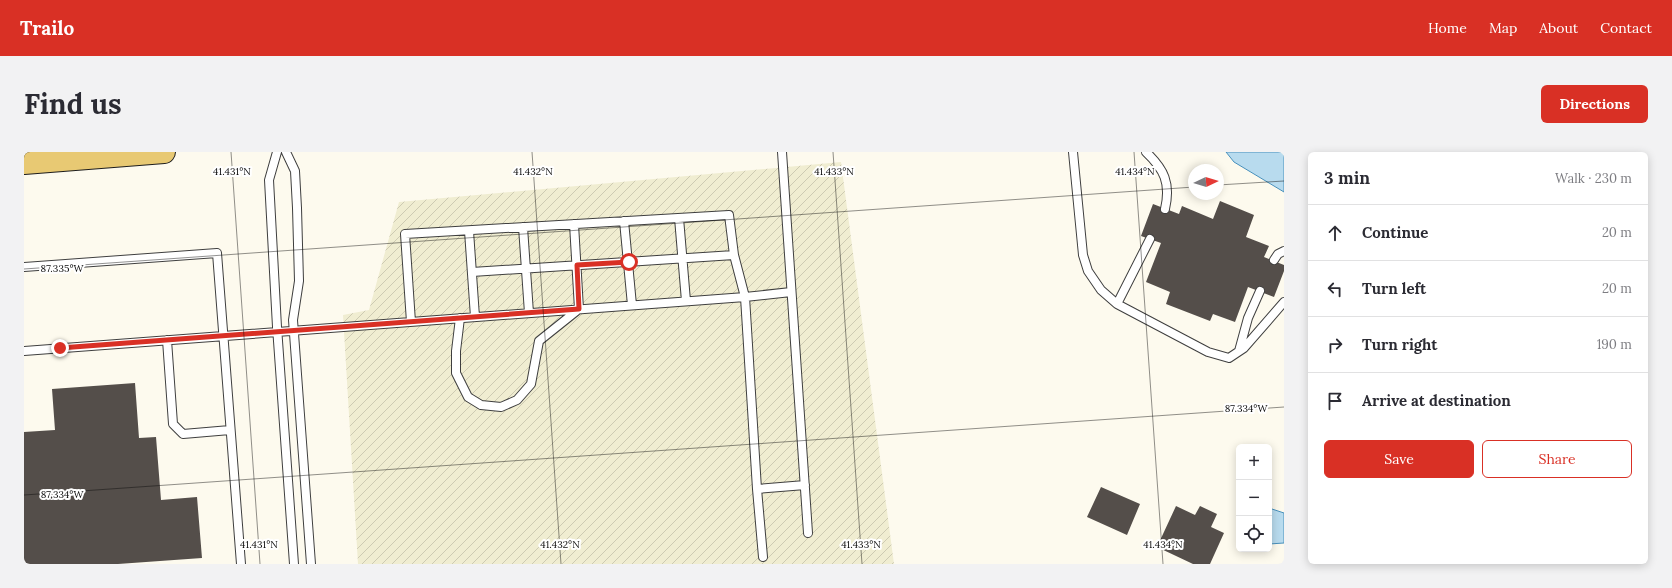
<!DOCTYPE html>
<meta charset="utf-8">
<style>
:root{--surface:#fff;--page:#f2f2f3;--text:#2b2b33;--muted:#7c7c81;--line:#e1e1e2;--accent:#d93025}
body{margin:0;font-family:Lora,serif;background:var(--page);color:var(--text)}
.controls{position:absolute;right:12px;bottom:12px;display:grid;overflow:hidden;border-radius:6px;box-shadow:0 2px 10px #0003}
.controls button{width:36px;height:36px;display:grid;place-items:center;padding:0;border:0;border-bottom:1px solid var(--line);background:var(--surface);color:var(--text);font:20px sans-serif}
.compass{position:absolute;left:1164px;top:12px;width:36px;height:36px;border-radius:50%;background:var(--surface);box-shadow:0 2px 10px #0003;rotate:86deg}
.stop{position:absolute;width:12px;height:12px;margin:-9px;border:3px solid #d93025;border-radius:50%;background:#fff}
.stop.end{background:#d93025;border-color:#fff;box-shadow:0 1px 4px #0008}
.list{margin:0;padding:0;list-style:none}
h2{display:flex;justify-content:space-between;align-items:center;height:52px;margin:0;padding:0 16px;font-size:17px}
h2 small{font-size:13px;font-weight:400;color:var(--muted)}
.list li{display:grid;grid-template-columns:26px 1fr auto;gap:12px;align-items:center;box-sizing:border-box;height:56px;padding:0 16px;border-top:1px solid var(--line)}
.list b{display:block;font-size:15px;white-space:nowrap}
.list em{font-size:13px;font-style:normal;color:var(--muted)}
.actions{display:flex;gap:8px;padding:12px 16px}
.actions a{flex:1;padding:9px 0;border:1px solid var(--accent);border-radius:6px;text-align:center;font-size:14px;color:var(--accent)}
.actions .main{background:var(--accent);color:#fff}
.icon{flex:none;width:22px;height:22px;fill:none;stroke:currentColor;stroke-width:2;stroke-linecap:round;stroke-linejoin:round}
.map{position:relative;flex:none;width:1260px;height:412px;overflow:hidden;border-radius:6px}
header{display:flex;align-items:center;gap:24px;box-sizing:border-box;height:56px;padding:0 20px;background:var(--accent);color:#fff}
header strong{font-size:19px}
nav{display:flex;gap:22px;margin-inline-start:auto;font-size:14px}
.intro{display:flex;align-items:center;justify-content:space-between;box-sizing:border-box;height:96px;padding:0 24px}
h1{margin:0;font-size:28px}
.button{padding:10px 18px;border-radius:6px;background:var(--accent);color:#fff;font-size:14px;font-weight:700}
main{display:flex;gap:24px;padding:0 24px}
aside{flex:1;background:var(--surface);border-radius:6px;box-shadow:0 2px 10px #0003}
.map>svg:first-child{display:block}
.farmland{fill:url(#farmland-furrows)}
.water{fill:#b8dbee;stroke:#4890bc}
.building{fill:#544e4a}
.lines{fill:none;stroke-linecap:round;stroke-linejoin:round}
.service-casing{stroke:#3f3f3f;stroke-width:10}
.primary-casing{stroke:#1d1d1d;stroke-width:24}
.service{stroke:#fff;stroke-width:8}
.primary{stroke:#e8c973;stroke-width:22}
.route{stroke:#d93025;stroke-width:5}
.ticks{fill:none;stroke:#0c0c0c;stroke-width:1;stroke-opacity:0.45}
.ticks-label{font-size:10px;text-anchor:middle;fill:#0c0c0c;stroke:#fff;stroke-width:4;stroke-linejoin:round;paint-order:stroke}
</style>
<header>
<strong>Trailo</strong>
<nav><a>Home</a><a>Map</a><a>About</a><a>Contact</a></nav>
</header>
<div class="intro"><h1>Find us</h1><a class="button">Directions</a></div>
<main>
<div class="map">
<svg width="1260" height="412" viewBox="0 0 1260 412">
<defs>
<pattern id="farmland-furrows" width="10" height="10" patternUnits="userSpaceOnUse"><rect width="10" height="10" fill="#f0edd1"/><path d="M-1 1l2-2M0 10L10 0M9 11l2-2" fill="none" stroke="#cdcab2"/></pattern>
</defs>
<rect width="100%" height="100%" fill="#fdfaee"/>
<path class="farmland" d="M817 10 870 412H334L319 163 345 158 375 50Z"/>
<path class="water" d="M1202 0H1260V40L1210 10Z
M1248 357 1260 361V391L1245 392V358Z"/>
<path class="building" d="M1196 49 1230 63 1222 85 1245 94 1240 105 1260 113V119L1250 145 1224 135 1211 170 1189 162 1186 169 1142 152 1146 140 1122 130 1137 91 1117 84 1129 52 1155 62 1158 54 1189 67Z
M111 231 115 286 132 285 137 348 173 345 178 406 94 412H1L0 410V280L31 278 28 237Z
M1077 335 1116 352 1103 383 1063 365Z
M1152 354 1171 363 1176 354 1193 362 1187 375 1200 381 1186 412H1169L1133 395Z"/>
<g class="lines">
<defs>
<path id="service" d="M253 0 245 28 253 175 270 412
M262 0 271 19 273 56 275 129 269 168 287 412
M758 0 784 381
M1049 0 1059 103 1064 119 1077 138 1093 152 1184 200 1205 206 1220 196 1260 150
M1122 0C1140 17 1147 31 1141 57
M655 66 662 149
M600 69 608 153
M499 75 505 161
M445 79 451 165
M1250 108 1254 102 1260 99
M0 115 193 101 217 412
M448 120 710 103
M1093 152 1126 87
M436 166 432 199V221L444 245 457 253 477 255 493 248 507 232 515 189 555 157 550 72
M387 170 381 82 705 63 710 103 721 145 733 337 739 405
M143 188 149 272 159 282 206 278
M0 199 721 145 767 140
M1215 199 1224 166 1236 139
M733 337 781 333"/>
<path id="primary" d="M0 11 140 0"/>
</defs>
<use href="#service" class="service-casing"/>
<use href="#primary" class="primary-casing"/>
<use href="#service" class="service"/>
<use href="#primary" class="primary"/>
</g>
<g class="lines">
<path class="route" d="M36 196 555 157 553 113 605 110"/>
</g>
<path class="ticks" d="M207 0 236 412M508 0 537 412M809 0 838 412M1110 0 1139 412M1194 33 1260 29M0 117 1170 35M0 343 1260 255"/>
<g class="ticks-label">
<text x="208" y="23">41.431°N</text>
<text x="509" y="23">41.432°N</text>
<text x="810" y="23">41.433°N</text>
<text x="1111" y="23">41.434°N</text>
<text x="38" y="120">87.335°W</text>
<text x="1222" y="260">87.334°W</text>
<text x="38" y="346">87.334°W</text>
<text x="235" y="396">41.431°N</text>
<text x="536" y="396">41.432°N</text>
<text x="837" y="396">41.433°N</text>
<text x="1139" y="396">41.434°N</text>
</g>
</svg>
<div class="controls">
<button>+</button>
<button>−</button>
<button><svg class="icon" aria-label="locate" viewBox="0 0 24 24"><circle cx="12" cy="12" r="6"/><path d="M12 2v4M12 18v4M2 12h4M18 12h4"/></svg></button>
</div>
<svg class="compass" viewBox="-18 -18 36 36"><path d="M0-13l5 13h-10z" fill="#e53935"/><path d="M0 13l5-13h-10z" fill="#7c7c81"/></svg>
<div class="stop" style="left:605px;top:110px"></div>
<div class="stop end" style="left:36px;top:196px"></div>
</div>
<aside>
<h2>3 min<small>Walk · 230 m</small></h2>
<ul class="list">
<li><svg class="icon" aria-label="ahead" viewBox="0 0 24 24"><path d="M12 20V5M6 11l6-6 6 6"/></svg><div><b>Continue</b></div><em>20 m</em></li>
<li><svg class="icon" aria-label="left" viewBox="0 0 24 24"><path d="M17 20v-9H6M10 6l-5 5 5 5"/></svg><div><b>Turn left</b></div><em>20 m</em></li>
<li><svg class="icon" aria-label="right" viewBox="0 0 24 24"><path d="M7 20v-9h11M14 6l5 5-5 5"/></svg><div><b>Turn right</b></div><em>190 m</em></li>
<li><svg class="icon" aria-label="arrive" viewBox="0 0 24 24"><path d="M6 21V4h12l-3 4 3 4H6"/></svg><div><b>Arrive at destination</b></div></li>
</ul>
<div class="actions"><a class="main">Save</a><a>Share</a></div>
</aside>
</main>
